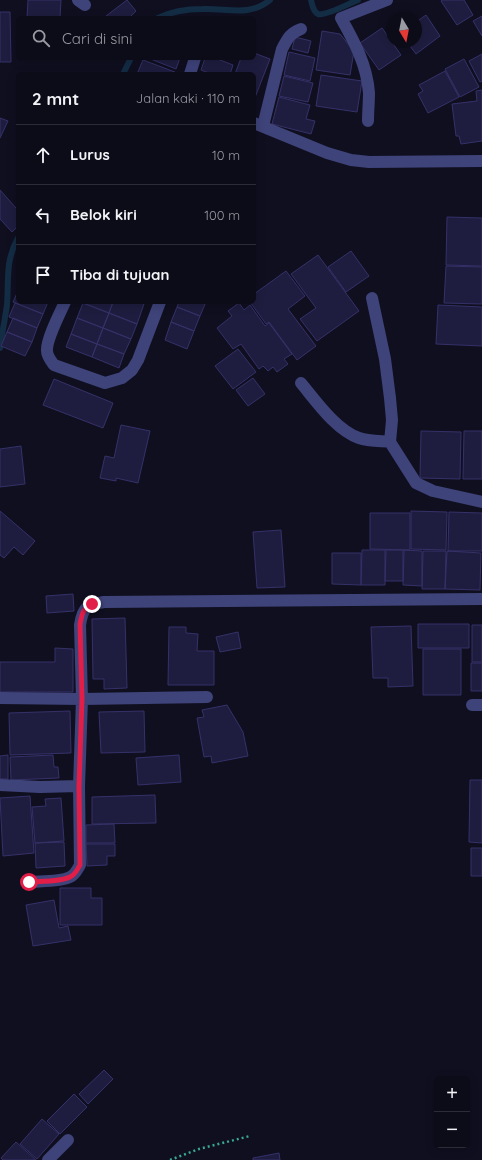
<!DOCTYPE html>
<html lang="id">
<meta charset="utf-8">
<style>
:root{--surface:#0c0b18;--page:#151421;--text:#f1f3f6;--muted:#9a9ba2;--line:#2c2b37}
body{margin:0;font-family:Quicksand,sans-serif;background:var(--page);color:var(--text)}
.controls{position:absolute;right:12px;bottom:12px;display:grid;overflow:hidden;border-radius:6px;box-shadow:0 2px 10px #0003}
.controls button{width:36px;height:36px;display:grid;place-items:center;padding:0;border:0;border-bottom:1px solid var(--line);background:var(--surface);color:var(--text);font:20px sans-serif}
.compass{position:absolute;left:386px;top:12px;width:36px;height:36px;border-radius:50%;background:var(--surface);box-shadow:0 2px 10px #0003;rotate:170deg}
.stop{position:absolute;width:12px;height:12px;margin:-9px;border:3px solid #e11d48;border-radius:50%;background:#fff}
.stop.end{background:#e11d48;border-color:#fff;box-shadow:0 1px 4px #0008}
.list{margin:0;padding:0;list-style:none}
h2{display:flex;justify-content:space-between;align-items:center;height:52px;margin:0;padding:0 16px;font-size:17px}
h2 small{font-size:13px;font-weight:400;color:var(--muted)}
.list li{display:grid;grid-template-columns:26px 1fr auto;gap:12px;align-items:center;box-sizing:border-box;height:60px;padding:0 16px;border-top:1px solid var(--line)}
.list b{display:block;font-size:15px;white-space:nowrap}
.list em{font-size:13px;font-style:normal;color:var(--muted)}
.icon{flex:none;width:22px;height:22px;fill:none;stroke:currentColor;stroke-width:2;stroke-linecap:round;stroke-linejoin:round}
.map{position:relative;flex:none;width:482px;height:1160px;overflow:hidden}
.search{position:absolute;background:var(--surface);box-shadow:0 2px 10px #0003;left:16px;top:16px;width:240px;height:44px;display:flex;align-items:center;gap:10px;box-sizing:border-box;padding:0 14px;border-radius:6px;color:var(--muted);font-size:15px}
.panel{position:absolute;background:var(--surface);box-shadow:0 2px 10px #0003;left:16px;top:72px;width:240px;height:232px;border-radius:6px}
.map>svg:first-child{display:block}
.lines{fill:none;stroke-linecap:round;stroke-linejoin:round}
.stream{stroke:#132d45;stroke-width:6}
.building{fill:#1f1d3f;stroke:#353169}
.path{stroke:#39a893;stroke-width:2.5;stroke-dasharray:2 3;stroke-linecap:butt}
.minor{stroke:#3e437a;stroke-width:12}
.route{stroke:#e11d48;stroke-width:5}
</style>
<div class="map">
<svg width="482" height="1160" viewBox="0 0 482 1160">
<rect width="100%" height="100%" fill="#100f20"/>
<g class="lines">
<path class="stream" d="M311 0C312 4 313 12 318 14 326 16 350 3 358 0
M158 18C172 11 188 9 203 9 227 8 250 17 270 0
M123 74 131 58
M0 348C2 333 5 319 7 305 9 280 5 261 18 238"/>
</g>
<path class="building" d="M28 0H61L60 18H27Z
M127 0 136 11 130 17 131 18H108L106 16Z
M442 0H464L473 15 457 25 441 1Z
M0 12H10L11 62H0Z
M426 15 440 36 416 54 407 42H416V22Z
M482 16V36L473 21Z
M382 28 401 55 379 70 360 43Z
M322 31 340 34 354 51 350 75 316 70Z
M295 37 311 41 308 53 292 49Z
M289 52 315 58 310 81 284 75Z
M254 53 270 59 254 100V74H235L241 58H254Z
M482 54V81L480 82 469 61Z
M148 58H180L176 69Z
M205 58H215L233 65 230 74H211L201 70Z
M464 59 479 87 460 97 445 69Z
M143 60 175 72 174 74H137Z
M445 71 459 97 428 113 418 94 423 91 419 85Z
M321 75 362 81 357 112 316 106Z
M284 76 313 83 308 102 279 96Z
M482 90V141L461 144 459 136H456L452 104 477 101 476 91Z
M279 97 310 105 306 119 315 121 311 134 272 124Z
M0 118 8 121 0 138Z
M0 190 16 208 18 206V226L12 232 0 219Z
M447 217 482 218V266L446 265Z
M351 251 369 276 346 292 328 267Z
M318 255 359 311 317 341 300 319 316 308 291 274Z
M446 266 482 267V304L444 303Z
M286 271 305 296 288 309 316 346 297 360 269 322 266 324 250 302H254V294Z
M18 291V302H48L43 314 13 302Z
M84 302H113L109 313 83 303Z
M113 302H140L144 304 137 324 109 313Z
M179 302H206L200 316 177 307Z
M15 303 43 314 37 328 9 317Z
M83 303 109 313 103 328 77 318Z
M239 303 244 310 250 305 265 326 269 323 292 354 284 359 288 364 277 372 273 367 268 371 263 366 259 369 241 344 233 349 217 328 232 316 228 311Z
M438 305 482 307V346L436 344Z
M177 307 200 316 194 331 171 322Z
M109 313 137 324 131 339 103 328Z
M13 318 37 328 32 342 7 332Z
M77 318 103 328 97 344 71 334Z
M171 322 194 331 187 349 165 340Z
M103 328 131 339 124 354 97 344Z
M7 332 32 342 25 356 1 346Z
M71 334 97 344 92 357 66 347Z
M97 344 124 354 119 368 92 357Z
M238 349 256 372 233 389 215 366Z
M253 378 265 394 248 406 236 390Z
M54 379 113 403 103 428 43 405Z
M121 425 150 431 138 483 116 478V481L100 478 105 456 114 458Z
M421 431 461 432 460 479 420 478Z
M464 431H482V479H463Z
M21 446 25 484 0 487V449Z
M0 511 35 541 23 555 14 547 4 558 0 555Z
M411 511 447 512 446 550 411 549Z
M449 512 482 513V551H448Z
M370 513H410V550L370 549Z
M281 530 285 587 257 588 253 532Z
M362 550H385V585H361Z
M386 550H403V581H385Z
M404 550 422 551V586L403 585Z
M423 551H446L445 589H422Z
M447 551 481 553 480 590 445 589Z
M332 553H361V585L332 584Z
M73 594 74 611 47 613 46 596Z
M125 618 127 688 104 689V679H93L92 619Z
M418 624H469V648H418Z
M472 625H482V662H472Z
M411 626 413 686 388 687V678H373L371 627Z
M169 627H186V633L198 634 197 651H214V685H168Z
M238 632 241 648 220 652 216 637Z
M55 648 73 649V692H0V662H55Z
M423 649H461V695H423Z
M471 663H482V691H471Z
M227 705 243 732 248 756 212 763 211 756 204 757 197 718 204 717 202 710Z
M70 711 71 753 10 755 9 713Z
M144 711 145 752 101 753 99 712Z
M8 755V779H0V756Z
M53 755 54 767H58L59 778 11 780 10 757Z
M179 755 181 782 138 785 136 758Z
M470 780H482V843L469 842Z
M155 795 156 823 92 824V797Z
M30 796 34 853 3 856 0 798Z
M61 798 64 841 35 843 32 807 46 806 45 799Z
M114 824 115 843H86V825Z
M64 842 65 866 36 868 35 843Z
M86 844H115V856H107V865L87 866Z
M471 848H482V876H471Z
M60 888H91V898H102V925H60Z
M54 900 59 928 68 926 71 940 33 946 26 905Z
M104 1070 113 1079 88 1104 79 1094Z
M74 1094 87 1107 60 1134 47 1121Z
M42 1119 59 1134 37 1159 20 1144Z
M16 1142 36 1160H3L1 1158Z
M279 1153 280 1160H253V1158Z"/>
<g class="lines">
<path class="path" d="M170 1160 199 1149 250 1136"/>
<path class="minor" d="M78 0 85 5
M190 74 195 58
M368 121C368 112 369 102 369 93 367 65 354 41 341 18L387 0
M254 123 327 153 351 160 369 162 482 161
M263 126 282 49C288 38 289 34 301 29
M372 298 385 359 390 398 392 420 390 442
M65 302C60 313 46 340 47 351 47 356 51 361 54 365L105 383 122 378 132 370 138 360 160 302
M301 383C316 401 336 430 359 438 368 441 380 441 390 442L416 483 433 491 482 502
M0 698 82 699 207 697
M472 705H482
M0 785 40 787 79 786 82 699 80 625C83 606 87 605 104 602L482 599
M29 882C40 881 60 882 70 877 75 875 77 870 80 865L79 786
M48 1160 68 1140"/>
</g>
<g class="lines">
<path class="route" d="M29 882C40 881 60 882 70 877 75 875 77 870 80 865L79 786 82 699 80 624C82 615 82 609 92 604"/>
</g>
</svg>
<div class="controls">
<button>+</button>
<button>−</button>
</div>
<svg class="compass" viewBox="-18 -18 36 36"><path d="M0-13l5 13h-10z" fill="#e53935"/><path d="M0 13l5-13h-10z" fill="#9a9ba2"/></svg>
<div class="stop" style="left:29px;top:882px"></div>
<div class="stop end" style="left:92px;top:604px"></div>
<div class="search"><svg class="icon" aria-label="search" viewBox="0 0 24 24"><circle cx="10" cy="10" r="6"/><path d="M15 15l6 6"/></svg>Cari di sini</div>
<section class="panel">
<h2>2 mnt<small>Jalan kaki · 110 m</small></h2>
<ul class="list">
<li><svg class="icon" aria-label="ahead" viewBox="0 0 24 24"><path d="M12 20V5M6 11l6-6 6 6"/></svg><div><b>Lurus</b></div><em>10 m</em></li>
<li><svg class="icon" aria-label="left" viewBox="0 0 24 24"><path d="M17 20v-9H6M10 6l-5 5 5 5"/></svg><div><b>Belok kiri</b></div><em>100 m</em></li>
<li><svg class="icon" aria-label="arrive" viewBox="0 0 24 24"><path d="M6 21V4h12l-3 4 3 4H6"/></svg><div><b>Tiba di tujuan</b></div></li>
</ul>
</section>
</div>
